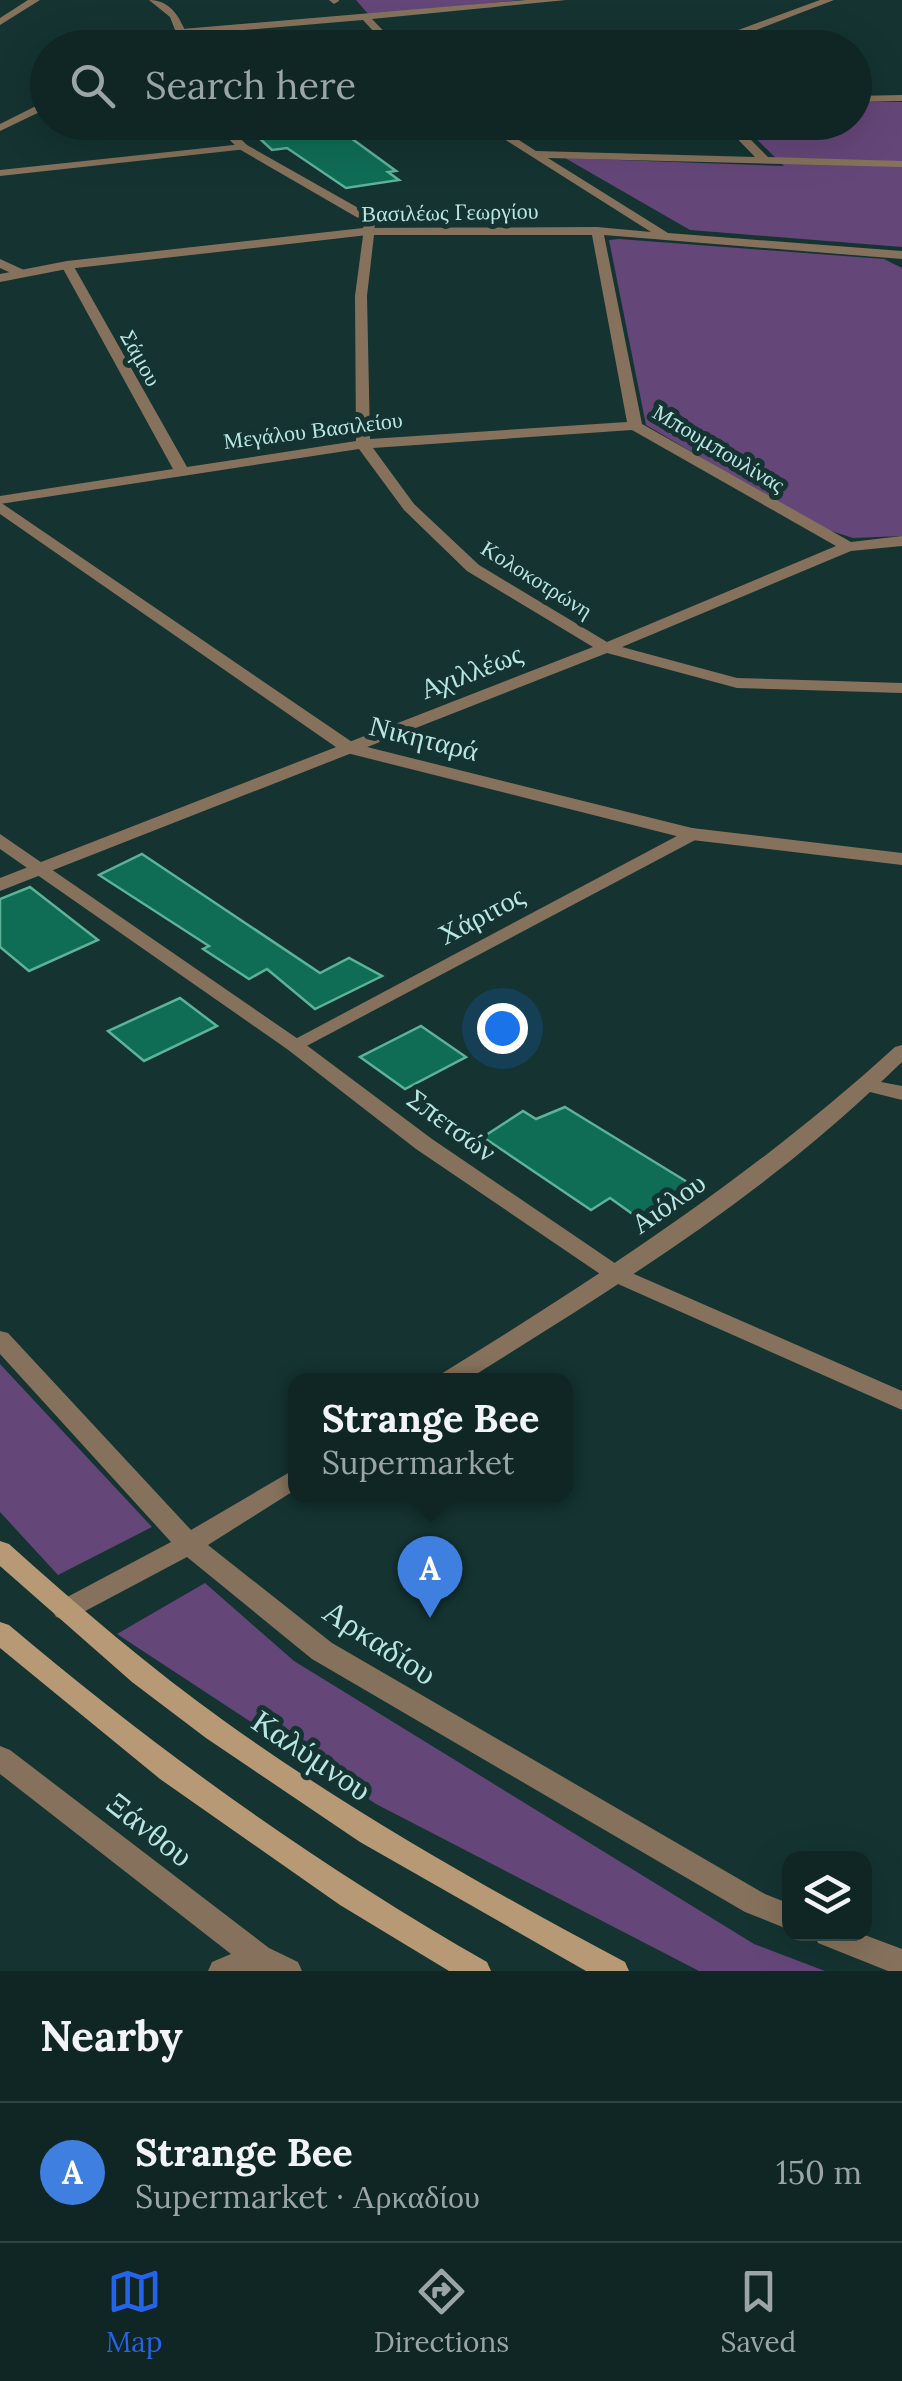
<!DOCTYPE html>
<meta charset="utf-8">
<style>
:root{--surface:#0f2625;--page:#1d3232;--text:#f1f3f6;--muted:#9ba5a7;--line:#2f4342;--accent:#2563eb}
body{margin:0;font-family:Lora,serif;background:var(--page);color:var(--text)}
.controls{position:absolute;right:30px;bottom:30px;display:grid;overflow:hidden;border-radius:20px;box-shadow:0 10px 40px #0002}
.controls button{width:90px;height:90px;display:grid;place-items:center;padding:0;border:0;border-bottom:2px solid var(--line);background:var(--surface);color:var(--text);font:50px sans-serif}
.you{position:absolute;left:502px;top:1028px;width:35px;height:35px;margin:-25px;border:8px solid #fff;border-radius:50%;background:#1a73e8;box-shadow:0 0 0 15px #1a73e833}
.badge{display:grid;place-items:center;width:65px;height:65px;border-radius:50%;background:var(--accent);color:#fff;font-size:32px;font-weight:700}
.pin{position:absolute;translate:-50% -82px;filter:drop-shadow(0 2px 5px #0008)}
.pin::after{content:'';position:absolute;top:52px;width:35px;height:30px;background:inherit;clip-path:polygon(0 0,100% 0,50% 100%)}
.popup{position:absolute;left:288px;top:1373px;width:285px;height:130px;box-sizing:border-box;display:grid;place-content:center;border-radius:20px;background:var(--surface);filter:drop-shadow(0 2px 8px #0005);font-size:32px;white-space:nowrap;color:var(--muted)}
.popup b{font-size:38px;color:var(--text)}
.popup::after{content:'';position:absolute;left:50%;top:100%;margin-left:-20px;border:20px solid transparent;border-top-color:var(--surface)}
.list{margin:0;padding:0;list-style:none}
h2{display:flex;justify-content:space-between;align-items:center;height:130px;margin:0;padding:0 40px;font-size:42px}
h2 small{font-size:32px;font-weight:400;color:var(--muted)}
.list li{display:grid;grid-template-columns:65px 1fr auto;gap:30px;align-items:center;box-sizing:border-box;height:140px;padding:0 40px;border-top:2px solid var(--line)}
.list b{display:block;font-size:38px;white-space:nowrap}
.list p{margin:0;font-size:32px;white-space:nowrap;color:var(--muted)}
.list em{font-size:32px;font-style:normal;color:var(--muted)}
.icon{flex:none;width:55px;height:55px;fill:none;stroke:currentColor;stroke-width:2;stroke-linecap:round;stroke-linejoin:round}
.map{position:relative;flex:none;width:902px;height:1971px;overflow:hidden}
.search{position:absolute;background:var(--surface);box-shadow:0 10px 40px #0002;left:30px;right:30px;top:30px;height:110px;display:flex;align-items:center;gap:25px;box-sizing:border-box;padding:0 35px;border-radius:55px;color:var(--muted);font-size:38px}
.sheet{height:270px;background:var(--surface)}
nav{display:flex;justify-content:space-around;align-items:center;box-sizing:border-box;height:140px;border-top:2px solid var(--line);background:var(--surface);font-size:28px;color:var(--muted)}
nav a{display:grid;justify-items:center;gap:5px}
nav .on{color:var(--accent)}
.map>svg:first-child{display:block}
.green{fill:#654679}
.building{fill:#0f6d56;stroke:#5db398;stroke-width:2.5}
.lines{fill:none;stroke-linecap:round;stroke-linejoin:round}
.minor{fill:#86725c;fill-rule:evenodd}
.tertiary{fill:#86725c;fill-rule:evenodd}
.secondary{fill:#b89976;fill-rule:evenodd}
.labels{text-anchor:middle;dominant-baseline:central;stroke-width:10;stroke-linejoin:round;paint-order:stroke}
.far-street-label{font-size:22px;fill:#b9e6e3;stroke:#143331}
.street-label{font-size:28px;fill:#b9e6e3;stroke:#143331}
.near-street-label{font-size:32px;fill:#b9e6e3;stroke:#143331}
</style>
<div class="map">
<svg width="902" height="1971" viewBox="0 0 902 1971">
<rect width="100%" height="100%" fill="#143331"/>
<path class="green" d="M356 0H520L369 15Z
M855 102H902V247L690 230 565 158 784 166 740 123 854 122Z
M619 239 884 259 902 268V536L853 538 819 527 646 425 609 240Z
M0 1364 152 1527 58 1575 0 1512Z
M205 1583 294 1661 754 1944 825 1971H699L376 1804 117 1634Z"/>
<path class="building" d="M242 122H329L396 171 388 172 399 180 346 188 287 148 272 150Z
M142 854 320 973 349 958 382 976 315 1009 267 969 249 979 203 949 209 946 99 875Z
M30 887 98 940 29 971 0 947V899Z
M180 998 217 1026 144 1061 108 1031Z
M421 1026 466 1057 405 1089 360 1057Z
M565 1107 702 1191 658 1224 641 1212 634 1215 610 1198 591 1210 483 1137 523 1111 536 1119Z"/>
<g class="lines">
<path class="minor" d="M28 0H40L0 25V18Z
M329 0H339V1L334 4Z
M526 0H566L372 19 400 48H389L363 20 184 35 162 48H149L182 29Z
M820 0H834L728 41 689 48H661L722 36Z
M902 95V101L854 102V96Z
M48 100V108L0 131V124Z
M477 122H491L536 151 755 157 721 122H733L768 157 902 161V167L548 158 668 233 902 251V259L604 235 642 424 851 542 902 536V546L851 551 622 647 737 678 902 683V693L737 688 607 653 0 891V878L593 647 467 571 404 510 359 449 0 504V496L173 469 61 265 63 262 73 265 187 467 356 441 355 296 364 228 597 227 651 232ZM374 235H592L627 422 370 439 367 296ZM632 430 836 546 607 642 479 565 414 504 373 448Z
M243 144 247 145V149L0 176V170Z
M0 259 24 270 26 273 20 277 0 268Z
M692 828 699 830 701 834 699 838 301 1049H287L284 1045Z
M902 1045V1062L881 1082 902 1086V1100L870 1092C749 1205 606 1293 467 1380H438L441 1374C601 1275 756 1174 895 1047Z
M0 1331 8 1333 191 1530 295 1469V1490L208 1545 332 1643 765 1894 790 1904V1930L745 1912 312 1659 187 1557 74 1617 65 1620 56 1617 52 1610 56 1603 171 1542 0 1354Z
M0 1746 10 1750 269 1948 298 1962 302 1971H208L212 1962 231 1954 0 1774Z
M814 1934H862L902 1949V1971H888L818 1943Z"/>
<path class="tertiary" d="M149 0C176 0 183 26 192 48H182L170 17Z
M211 122H223L247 145 376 218 374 231 368 235 67 269 0 282V274L67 261 363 228 365 222 239 149Z
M0 502 355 744 692 828 902 853V865L692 840 343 752 0 514Z
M0 834 301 1041 432 1139 625 1270 902 1391V1410L609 1280 416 1149 287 1049 0 849Z"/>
<path class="secondary" d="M0 1541 9 1544C79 1607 150 1668 227 1723 353 1813 488 1889 625 1962L629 1971H586L360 1842 206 1738 132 1682 0 1566Z
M0 1622 9 1625C159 1752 316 1864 487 1962L491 1971H449L340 1905 160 1779 0 1648Z"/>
</g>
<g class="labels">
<g class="far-street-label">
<text transform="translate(450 212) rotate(-1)">Βασιλέως Γεωργίου</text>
<text transform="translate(141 358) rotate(61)">Σάμου</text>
<text transform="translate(313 430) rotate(-7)">Μεγάλου Βασιλείου</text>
<text transform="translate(719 448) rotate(31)">Μπουμπουλίνας</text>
<text transform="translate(537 579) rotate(32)">Κολοκοτρώνη</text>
</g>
<g class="street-label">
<text transform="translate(471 671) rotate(-21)">Αχιλλέως</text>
<text transform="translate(424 738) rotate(14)">Νικηταρά</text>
<text transform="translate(481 915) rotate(-28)">Χάριτος</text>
<text transform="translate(452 1125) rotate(36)">Σπετσών</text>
<text transform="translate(668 1203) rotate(-35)">Αιόλου</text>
</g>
<g class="near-street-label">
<text transform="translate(380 1642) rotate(33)">Αρκαδίου</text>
<text transform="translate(312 1755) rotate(34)">Καλύμνου</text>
<text transform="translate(150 1829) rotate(38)">Ξάνθου</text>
</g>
</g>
</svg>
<div class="controls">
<button><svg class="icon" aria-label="layers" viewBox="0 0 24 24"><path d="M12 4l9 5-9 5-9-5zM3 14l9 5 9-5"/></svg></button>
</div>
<div class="you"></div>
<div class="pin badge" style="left:430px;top:1618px;background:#3f7fe0">A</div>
<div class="popup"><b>Strange Bee</b>Supermarket</div>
<div class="search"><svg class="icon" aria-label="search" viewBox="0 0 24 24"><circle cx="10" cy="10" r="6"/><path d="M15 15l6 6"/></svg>Search here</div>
</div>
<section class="sheet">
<h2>Nearby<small></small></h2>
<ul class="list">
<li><span class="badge" style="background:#3f7fe0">A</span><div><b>Strange Bee</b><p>Supermarket · Αρκαδίου</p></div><em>150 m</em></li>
</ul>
</section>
<nav>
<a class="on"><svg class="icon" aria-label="map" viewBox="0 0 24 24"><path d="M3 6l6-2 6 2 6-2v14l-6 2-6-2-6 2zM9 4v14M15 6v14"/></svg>Map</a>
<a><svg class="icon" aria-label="directions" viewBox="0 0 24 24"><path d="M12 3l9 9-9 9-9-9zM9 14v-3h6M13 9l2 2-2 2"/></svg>Directions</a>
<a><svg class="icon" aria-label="saved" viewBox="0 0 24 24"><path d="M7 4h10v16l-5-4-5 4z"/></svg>Saved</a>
</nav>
